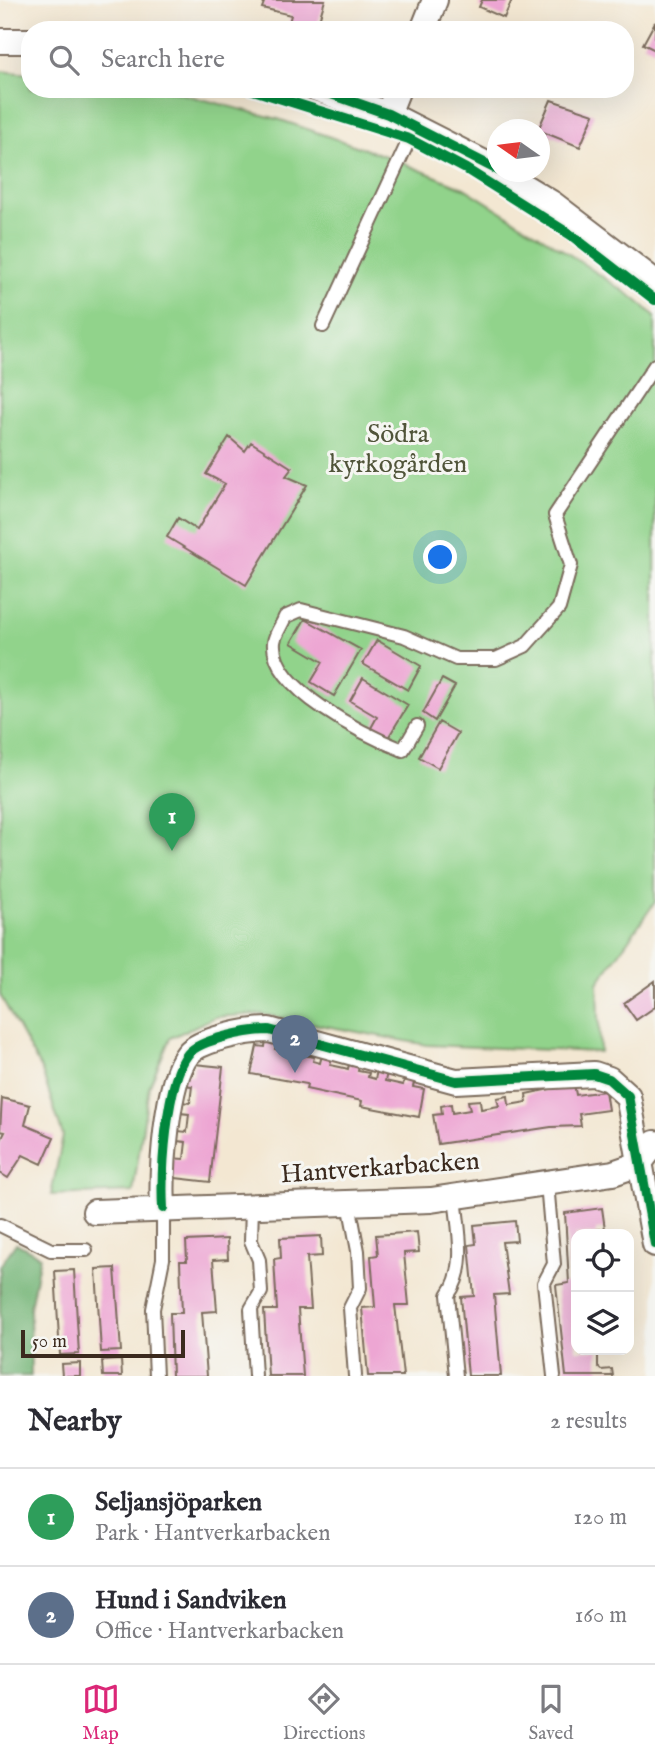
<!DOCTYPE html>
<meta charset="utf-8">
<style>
:root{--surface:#fff;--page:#f2f2f3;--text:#2b2b33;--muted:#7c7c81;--line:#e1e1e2;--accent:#db2777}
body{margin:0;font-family:"IM FELL English",serif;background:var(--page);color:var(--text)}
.controls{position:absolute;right:21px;bottom:21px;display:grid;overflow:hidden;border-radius:14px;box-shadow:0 7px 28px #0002}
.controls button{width:63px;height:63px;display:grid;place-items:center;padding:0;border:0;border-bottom:2px solid var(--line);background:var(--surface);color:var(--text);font:35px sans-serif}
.compass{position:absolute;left:487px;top:119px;width:63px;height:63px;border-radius:50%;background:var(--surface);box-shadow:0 7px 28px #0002;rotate:284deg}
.scale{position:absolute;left:21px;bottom:18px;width:164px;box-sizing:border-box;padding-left:7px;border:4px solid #3b2a1e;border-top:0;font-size:19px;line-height:24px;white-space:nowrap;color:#3b2a1e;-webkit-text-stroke:5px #f6f6f2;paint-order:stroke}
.you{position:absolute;left:441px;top:558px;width:24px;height:24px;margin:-18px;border:5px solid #fff;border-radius:50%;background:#1a73e8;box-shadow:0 0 0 10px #1a73e833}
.badge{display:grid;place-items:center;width:46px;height:46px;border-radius:50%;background:var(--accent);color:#fff;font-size:23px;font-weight:700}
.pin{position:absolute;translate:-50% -58px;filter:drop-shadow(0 2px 4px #0008)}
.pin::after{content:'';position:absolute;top:37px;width:24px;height:21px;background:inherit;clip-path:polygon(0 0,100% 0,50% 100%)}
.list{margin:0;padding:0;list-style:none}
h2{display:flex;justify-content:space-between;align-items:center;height:91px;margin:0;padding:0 28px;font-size:30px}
h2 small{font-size:23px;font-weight:400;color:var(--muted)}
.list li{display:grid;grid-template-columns:46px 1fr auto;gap:21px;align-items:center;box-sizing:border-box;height:98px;padding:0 28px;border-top:2px solid var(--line)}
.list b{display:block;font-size:26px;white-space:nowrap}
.list p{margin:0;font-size:23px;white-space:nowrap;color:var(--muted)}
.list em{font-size:23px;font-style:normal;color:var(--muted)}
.icon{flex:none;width:38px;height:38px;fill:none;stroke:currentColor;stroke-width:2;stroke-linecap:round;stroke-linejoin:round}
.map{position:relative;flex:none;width:655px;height:1376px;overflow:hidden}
.search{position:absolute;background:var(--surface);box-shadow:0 7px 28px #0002;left:21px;right:21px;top:21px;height:77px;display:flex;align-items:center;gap:18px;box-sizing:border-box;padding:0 24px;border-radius:28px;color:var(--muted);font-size:26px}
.sheet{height:287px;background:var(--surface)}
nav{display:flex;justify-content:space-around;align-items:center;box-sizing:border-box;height:98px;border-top:2px solid var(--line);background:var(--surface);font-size:19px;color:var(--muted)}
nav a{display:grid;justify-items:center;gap:4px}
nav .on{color:var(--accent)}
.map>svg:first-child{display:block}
.green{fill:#91d38b;stroke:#667e54;stroke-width:2}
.forest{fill:#74b577;stroke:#58704a;stroke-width:2}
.building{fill:#eda6d3}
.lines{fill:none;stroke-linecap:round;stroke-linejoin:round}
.service-casing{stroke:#7b6c5d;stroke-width:16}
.minor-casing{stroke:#7b6c5d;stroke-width:28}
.service{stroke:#fff;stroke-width:12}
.minor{stroke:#fff;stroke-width:24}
.cycleway-casing{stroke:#f6f6f2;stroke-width:15}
.cycleway{stroke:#00873e;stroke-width:10}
.labels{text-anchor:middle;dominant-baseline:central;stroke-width:6;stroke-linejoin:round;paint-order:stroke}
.park-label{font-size:26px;fill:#505439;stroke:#f6f6f2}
.street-label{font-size:26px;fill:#3b2a1e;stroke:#f6f6f2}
</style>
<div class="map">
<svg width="655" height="1376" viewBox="0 0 655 1376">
<rect width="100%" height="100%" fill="#f6f6f2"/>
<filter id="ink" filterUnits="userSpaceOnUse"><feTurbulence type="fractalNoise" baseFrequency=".0143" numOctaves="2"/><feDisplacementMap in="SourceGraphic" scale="14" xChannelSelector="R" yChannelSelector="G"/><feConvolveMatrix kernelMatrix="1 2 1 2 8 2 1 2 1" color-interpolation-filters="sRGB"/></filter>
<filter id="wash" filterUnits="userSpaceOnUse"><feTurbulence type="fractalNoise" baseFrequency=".00686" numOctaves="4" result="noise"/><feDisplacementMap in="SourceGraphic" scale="28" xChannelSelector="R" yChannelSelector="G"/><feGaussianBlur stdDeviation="1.57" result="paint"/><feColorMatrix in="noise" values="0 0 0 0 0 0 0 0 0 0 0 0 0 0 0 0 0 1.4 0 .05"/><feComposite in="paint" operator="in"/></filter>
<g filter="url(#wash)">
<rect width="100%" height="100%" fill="#f3e7d2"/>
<path class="green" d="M0 71 30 74V89H163L278 119 388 157 464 188 560 248 634 298 655 316V902L598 983 600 1052 427 1045 261 1014 215 1017 170 1038 149 1087 133 1192 51 1195 63 1136 42 1071 0 995Z"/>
<path class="forest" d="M16 1243 40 1256 30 1308 31 1376H0V1266Z"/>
<g id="blocks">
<path class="building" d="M265 0H325L316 30H287L291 15 262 8Z
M482 0H512L504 18 479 7Z
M655 22V50L643 44Z
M551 100 594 114 580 147 538 130Z
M229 437 245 451 251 442 292 468 286 476 307 485 246 585 167 537 178 518 197 530 225 484 206 474Z
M305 619 361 650 334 696 311 682 323 662 291 643Z
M377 640 421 666 408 690 363 664Z
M363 678 408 705 388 738 371 728 377 717 350 701Z
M442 679 455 686 435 721 423 713Z
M439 722 458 733 438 768 419 757Z
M655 981V1007L636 1020 624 1003Z
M266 1039 277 1041 275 1049 293 1053 295 1044 305 1046 303 1055 314 1057 313 1061 320 1063 322 1055 332 1057 330 1065 340 1067 348 1069 350 1060 360 1062 358 1071 369 1073 368 1077 375 1079 377 1071 387 1073 385 1081 403 1085 405 1076 415 1078 413 1087 424 1089 419 1117 361 1106 362 1101 306 1089 307 1084 251 1074 257 1046 265 1047Z
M194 1064 223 1067 210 1182 167 1177 169 1158 184 1159 186 1142 177 1141 178 1131 187 1132 189 1114 180 1113 181 1102 190 1103 192 1086 183 1085 184 1074 193 1075Z
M574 1084 576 1095 605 1091 608 1110 579 1114 581 1126 551 1127 438 1144 433 1115 442 1114 441 1106 451 1104 452 1113 470 1110 468 1101 480 1100 481 1109 499 1106 497 1098 508 1096 509 1105 527 1102 526 1094Z
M2 1098 30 1105 25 1125 54 1137 42 1164 23 1155 8 1178 0 1173V1142L5 1132 0 1131Z
M602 1208 605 1229 596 1230V1234H576V1350H598V1367L601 1370 612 1369 613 1376H566L556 1285 569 1283 565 1213Z
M515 1221 517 1241 502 1242 509 1294 494 1295 501 1376H468L461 1297 474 1296 469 1245 476 1244 474 1225Z
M417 1232 419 1252 404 1253 409 1305H395L403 1376H368L362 1308 375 1307 371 1256 378 1255 376 1235Z
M321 1236 322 1256 307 1257 311 1309H298L303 1376H268L264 1310H277L274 1259 281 1258 280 1238Z
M227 1239 228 1259 213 1260 217 1311 202 1312 207 1376H172L170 1313H182L180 1261H187L186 1241Z
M115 1268 121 1351 101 1352 96 1269Z
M74 1270 79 1354 60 1355 55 1271Z
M121 1360 122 1376H103L102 1361Z
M80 1363V1376H62L61 1364Z"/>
</g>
</g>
<g filter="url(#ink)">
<use href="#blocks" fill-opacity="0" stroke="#7b6c5d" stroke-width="2"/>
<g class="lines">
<defs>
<path id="service" d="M323 326 415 127
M417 726 403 750C367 736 270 689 274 642 275 634 282 625 285 617L301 610 404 636 456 659H496L525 646 559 608 571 565 555 515 655 365
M547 1183 554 1264 544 1283 554 1376
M455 1197C458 1229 468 1268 448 1295L456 1376
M349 1203 358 1251 360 1288 350 1308 355 1376
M252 1206 251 1241 259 1260 261 1292 251 1309 255 1376
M0 1225 51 1250H86
M156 1376 153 1309 163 1259V1208"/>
<path id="minor" d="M423 30 435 0
M0 41H30
M317 89 388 114 498 170
M388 114 398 89
M500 172 553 204 655 282
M163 1208C161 1173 166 1081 188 1054 200 1039 250 1030 269 1030L456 1081 594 1074 609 1079 628 1096 655 1244
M95 1212 431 1200 613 1173 639 1164 655 1143"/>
</defs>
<use href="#service" class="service-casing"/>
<use href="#minor" class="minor-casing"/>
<use href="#service" class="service"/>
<use href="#minor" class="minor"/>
<defs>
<path id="cycleway" d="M250 89 409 139 466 169 571 235 655 300
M317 89 388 114 498 170
M163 1208C161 1173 166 1081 188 1054 200 1039 250 1030 269 1030L456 1081 594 1074 609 1079 628 1096 655 1244"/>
</defs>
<use href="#cycleway" class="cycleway-casing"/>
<use href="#cycleway" class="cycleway"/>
</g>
</g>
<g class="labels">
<g class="park-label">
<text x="398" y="434">Södra<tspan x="398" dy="30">kyrkogården</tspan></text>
</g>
<g class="street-label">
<text transform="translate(380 1168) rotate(-4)">Hantverkarbacken</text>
</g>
</g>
</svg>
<div class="controls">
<button><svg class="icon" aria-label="locate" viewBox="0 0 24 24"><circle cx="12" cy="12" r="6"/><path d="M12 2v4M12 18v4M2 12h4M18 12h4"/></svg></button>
<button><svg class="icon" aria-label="layers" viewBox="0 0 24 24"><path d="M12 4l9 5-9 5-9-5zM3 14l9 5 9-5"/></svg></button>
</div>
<svg class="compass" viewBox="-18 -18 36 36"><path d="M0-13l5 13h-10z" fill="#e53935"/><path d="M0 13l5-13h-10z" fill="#7c7c81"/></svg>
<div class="scale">50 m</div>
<div class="you"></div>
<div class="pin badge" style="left:172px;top:851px;background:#2e9e5b">1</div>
<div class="pin badge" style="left:295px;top:1073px;background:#5c6f8a">2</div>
<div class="search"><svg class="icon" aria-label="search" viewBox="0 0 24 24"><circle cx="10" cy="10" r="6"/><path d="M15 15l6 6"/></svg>Search here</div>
</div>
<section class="sheet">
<h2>Nearby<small>2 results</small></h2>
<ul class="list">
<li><span class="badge" style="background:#2e9e5b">1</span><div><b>Seljansjöparken</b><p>Park · Hantverkarbacken</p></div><em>120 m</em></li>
<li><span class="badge" style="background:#5c6f8a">2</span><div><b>Hund i Sandviken</b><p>Office · Hantverkarbacken</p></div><em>160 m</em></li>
</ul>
</section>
<nav>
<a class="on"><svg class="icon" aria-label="map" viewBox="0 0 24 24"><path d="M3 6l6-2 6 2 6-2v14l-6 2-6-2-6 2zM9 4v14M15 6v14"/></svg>Map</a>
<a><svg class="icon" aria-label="directions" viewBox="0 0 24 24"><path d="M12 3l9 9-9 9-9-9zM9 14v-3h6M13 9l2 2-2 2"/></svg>Directions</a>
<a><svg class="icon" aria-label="saved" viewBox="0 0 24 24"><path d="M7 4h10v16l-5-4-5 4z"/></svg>Saved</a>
</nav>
